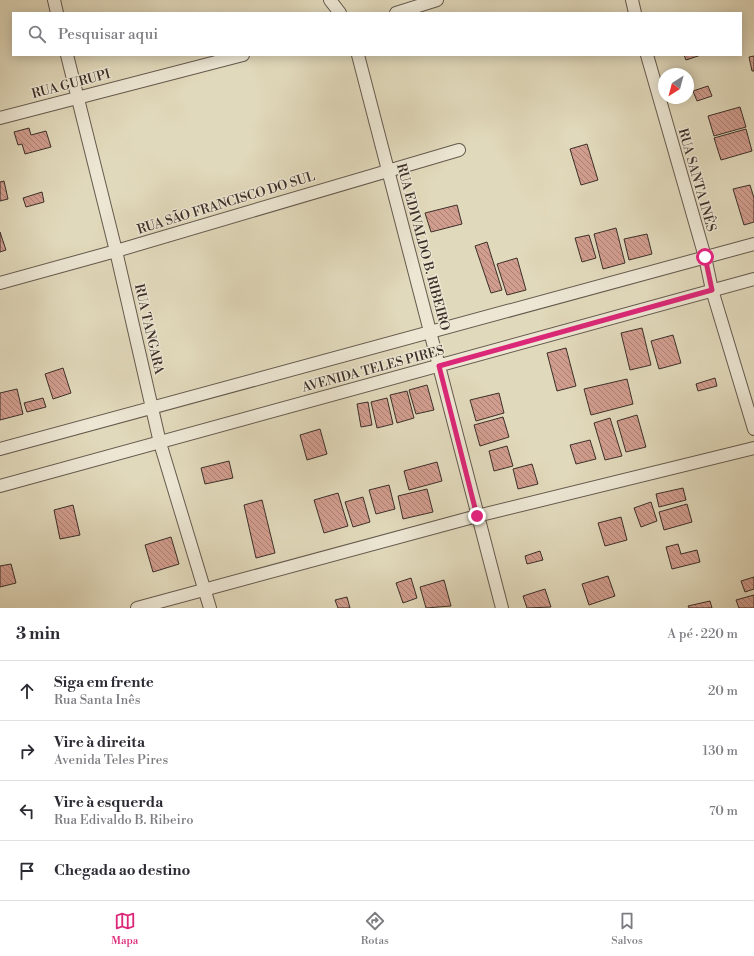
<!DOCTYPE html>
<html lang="pt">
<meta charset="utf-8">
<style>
:root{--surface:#fff;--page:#f2f2f3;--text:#2b2b33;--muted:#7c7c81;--line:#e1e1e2;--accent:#db2777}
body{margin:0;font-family:"Libre Bodoni",serif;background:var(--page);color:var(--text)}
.compass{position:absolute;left:658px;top:68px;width:36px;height:36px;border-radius:50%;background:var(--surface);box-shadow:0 2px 10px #0003;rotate:216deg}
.stop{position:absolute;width:12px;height:12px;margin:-9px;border:3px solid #db2777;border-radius:50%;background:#fff}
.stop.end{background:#db2777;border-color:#fff;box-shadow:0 1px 4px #0008}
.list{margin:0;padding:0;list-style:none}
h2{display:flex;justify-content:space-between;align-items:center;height:52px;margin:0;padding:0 16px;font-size:17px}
h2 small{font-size:13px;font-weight:400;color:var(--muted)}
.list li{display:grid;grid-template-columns:26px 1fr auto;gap:12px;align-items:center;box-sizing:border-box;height:60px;padding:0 16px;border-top:1px solid var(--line)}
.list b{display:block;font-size:15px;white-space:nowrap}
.list p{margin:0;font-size:13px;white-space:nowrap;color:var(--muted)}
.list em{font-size:13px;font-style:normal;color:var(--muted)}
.icon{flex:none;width:22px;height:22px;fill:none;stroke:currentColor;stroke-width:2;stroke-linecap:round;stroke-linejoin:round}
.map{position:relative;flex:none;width:754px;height:608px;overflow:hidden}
.search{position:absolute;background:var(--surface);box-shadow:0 2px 10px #0003;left:12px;right:12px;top:12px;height:44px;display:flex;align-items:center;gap:10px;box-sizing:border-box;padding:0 14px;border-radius:0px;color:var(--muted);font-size:15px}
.sheet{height:292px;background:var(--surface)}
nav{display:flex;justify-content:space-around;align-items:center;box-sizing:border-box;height:56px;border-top:1px solid var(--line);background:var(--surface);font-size:11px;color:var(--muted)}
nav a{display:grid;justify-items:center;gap:2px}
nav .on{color:var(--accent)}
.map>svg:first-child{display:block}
.building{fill:url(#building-back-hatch);stroke:#3c2f29}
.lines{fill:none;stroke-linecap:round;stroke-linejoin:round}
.minor-casing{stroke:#655a4e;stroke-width:14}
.minor{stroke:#ece6d3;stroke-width:12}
.route{stroke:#db2777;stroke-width:5}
.labels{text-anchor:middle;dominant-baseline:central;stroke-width:3;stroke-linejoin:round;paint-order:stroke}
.street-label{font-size:13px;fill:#3c2f29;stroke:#ece6d3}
</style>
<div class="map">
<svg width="754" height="608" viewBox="0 0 754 608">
<defs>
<pattern id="building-back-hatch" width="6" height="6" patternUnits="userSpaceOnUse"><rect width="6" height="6" fill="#d19d8e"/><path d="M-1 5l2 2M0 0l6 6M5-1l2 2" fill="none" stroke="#ab8074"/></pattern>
</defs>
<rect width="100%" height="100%" fill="#e1d9bb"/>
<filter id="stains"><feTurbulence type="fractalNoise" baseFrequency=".005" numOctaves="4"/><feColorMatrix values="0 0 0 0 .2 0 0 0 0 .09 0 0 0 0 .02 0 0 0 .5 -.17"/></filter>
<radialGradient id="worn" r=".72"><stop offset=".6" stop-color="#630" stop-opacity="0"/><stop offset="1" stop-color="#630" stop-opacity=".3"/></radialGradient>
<path class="building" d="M684 55H701L686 60Z
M754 56V71H752L749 57Z
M708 86 712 96 697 101 693 91Z
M740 107 746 127 714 136 708 116Z
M29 128 31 135 46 131 51 147 25 154 22 144 18 145 14 132Z
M746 129 752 151 721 160 714 138Z
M587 144 598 180 581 185 570 149Z
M4 181 8 199 0 201V182Z
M750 185 754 198V222L744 225 733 189Z
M42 192 44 202 26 207 23 198Z
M457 205 462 224 431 232 425 213Z
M616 228 625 263 603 269 594 234Z
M0 232 6 250 0 252Z
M647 234 652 254 629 260 624 239Z
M589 235 596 258 582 262 575 238Z
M487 242 502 290 491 293 475 246Z
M517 258 526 290 507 295 497 264Z
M642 328 651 365 630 370 621 333Z
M673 335 681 363 659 369 651 341Z
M566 348 576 386 557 391 547 353Z
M63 368 71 393 53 399 45 374Z
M715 378 717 386 698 391 696 384Z
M627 379 633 404 591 415 584 389Z
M427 385 434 410 416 414 409 390Z
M17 389 23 414 0 420V393Z
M407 391 414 418 397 423 390 395Z
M499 393 504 413 476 421 470 400Z
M43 398 46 407 27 412 24 403Z
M387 398 393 424 377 428 371 402Z
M368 402 372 425 361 427 357 404Z
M637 415 646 447 626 452 617 421Z
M503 417 509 437 480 446 474 425Z
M610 418 622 456 605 460 594 423Z
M320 429 327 454 307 460 300 435Z
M590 440 596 459 576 464 570 445Z
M507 446 513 466 494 471 489 451Z
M229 461 233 478 205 484 201 468Z
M437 462 442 481 409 490 404 471Z
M532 464 538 484 518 489 513 469Z
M389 485 395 509 376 514 369 490Z
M683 488 686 500 659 507 656 494Z
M427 489 433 512 403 519 398 496Z
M338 493 348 526 324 533 314 500Z
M363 497 370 522 353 527 345 502Z
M262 500 275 553 256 558 244 505Z
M651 502 657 521 641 527 634 508Z
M687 504 692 522 664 530 659 512Z
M73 505 80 535 60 539 54 510Z
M621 517 627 540 605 546 598 523Z
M171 537 179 564 153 572 145 545Z
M678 544 681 554 697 550 700 562 672 569 666 547Z
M540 551 543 560 527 564 525 556Z
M11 564 16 583 0 587V566Z
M608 576 615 596 589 605 582 584Z
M754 577V589L745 592 741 581Z
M411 578 417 598 403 603 396 583Z
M444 580 451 606 426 608 420 587Z
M545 589 551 607 527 608 523 596Z
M754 595V608H739L736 600Z
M347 597 350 608H338L335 600Z
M710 601 712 608H689L688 606Z"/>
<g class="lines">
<defs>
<path id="minor" d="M54 0 57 13
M330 0 340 13
M632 0 635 13
M396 13 437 0
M67 55 116 251 160 443 210 608
M358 55 502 608
M647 55 705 257 712 290 754 429
M0 118 243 55
M0 283 116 251 459 150
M0 449 754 244
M0 486 754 279
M137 608 477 516 754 448"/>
</defs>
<use href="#minor" class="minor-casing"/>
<use href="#minor" class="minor"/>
</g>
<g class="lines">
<path class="route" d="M477 516 439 366 712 290 705 257"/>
</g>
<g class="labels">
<g class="street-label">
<text transform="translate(71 84) rotate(-15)">RUA GURUPI</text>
<text transform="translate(697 180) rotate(74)">RUA SANTA INÊS</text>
<text transform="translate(226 203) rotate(-17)">RUA SÃO FRANCISCO DO SUL</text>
<text transform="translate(423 247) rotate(75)">RUA EDIVALDO B. RIBEIRO</text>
<text transform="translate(149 329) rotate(77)">RUA TANGARA</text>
<text transform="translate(373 369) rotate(-15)">AVENIDA TELES PIRES</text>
</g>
</g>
<rect width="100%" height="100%" filter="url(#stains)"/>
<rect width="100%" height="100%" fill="url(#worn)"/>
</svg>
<svg class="compass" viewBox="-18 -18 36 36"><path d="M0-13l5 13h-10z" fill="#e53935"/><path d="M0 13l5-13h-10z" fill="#7c7c81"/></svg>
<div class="stop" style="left:705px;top:257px"></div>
<div class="stop end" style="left:477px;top:516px"></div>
<div class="search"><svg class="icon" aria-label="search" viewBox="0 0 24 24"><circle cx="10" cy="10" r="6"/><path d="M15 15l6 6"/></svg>Pesquisar aqui</div>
</div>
<section class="sheet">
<h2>3 min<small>A pé · 220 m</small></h2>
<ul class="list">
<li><svg class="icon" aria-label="ahead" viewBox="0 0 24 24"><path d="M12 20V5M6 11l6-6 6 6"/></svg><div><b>Siga em frente</b><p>Rua Santa Inês</p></div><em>20 m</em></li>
<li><svg class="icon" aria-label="right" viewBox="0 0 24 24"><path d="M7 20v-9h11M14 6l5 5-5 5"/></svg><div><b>Vire à direita</b><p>Avenida Teles Pires</p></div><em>130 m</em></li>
<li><svg class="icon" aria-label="left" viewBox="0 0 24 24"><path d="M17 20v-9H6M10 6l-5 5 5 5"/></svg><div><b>Vire à esquerda</b><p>Rua Edivaldo B. Ribeiro</p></div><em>70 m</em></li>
<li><svg class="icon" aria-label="arrive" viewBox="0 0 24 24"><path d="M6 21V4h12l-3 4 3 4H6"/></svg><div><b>Chegada ao destino</b></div></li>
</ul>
</section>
<nav>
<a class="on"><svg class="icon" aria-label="map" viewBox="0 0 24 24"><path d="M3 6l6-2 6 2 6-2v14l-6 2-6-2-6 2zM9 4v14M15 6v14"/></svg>Mapa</a>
<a><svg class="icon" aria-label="directions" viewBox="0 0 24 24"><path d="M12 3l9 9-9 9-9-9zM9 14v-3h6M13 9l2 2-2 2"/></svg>Rotas</a>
<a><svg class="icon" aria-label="saved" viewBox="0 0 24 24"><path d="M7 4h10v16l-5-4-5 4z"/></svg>Salvos</a>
</nav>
